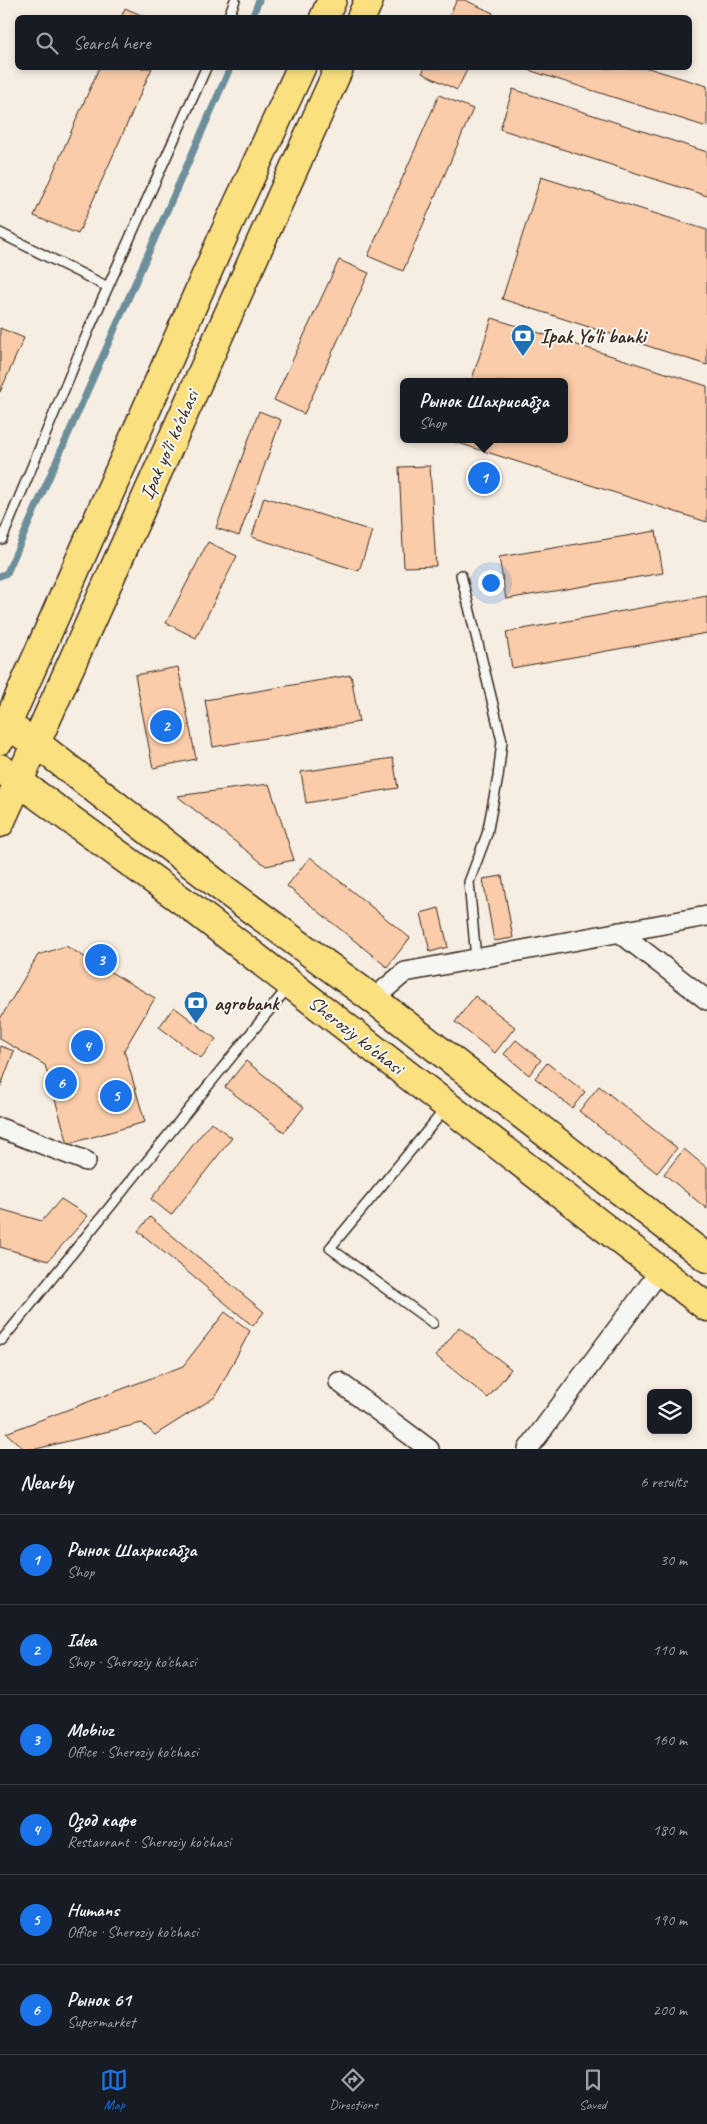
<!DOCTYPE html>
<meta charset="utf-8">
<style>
:root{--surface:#171b24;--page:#20242c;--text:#f1f3f6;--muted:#9ea1a6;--line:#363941;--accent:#1a73e8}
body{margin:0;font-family:Caveat,sans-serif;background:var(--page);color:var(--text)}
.controls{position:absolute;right:15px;bottom:15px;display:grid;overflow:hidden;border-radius:8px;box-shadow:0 2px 8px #0003}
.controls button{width:45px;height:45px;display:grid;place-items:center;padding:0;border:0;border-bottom:1px solid var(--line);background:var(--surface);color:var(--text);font:25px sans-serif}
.you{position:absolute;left:490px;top:582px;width:18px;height:18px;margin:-12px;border:4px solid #fff;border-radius:50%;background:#1a73e8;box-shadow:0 0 0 8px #1a73e833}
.badge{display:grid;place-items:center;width:32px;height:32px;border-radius:50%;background:var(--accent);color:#fff;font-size:16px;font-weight:700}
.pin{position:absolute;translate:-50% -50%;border:2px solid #fff;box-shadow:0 1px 5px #0006}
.popup{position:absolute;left:400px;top:378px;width:168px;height:65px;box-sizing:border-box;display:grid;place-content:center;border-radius:8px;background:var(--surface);filter:drop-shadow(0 1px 4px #0005);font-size:16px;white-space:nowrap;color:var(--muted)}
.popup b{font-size:19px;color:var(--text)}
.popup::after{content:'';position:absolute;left:50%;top:100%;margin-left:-10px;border:10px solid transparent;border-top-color:var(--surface)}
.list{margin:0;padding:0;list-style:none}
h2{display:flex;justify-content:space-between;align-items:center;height:65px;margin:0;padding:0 20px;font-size:21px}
h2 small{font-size:16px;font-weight:400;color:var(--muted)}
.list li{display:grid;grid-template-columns:32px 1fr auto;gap:15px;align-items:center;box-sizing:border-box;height:90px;padding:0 20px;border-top:1px solid var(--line)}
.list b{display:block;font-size:19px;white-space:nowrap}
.list p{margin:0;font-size:16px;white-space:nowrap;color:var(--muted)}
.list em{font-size:16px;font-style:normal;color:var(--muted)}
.icon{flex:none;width:28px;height:28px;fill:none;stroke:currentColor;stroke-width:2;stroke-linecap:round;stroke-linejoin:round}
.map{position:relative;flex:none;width:707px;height:1449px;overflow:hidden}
.search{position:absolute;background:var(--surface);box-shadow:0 2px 8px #0003;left:15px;right:15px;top:15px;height:55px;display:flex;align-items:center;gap:12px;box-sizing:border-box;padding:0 18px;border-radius:8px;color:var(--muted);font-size:19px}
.sheet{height:605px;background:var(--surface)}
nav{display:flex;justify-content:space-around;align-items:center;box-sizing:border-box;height:70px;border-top:1px solid var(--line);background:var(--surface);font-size:14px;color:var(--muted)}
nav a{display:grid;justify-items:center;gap:2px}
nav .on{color:var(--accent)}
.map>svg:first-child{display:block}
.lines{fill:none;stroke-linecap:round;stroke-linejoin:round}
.stream{stroke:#6d8f9c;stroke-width:7}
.building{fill:#facca9;stroke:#3b2a1e}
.service-casing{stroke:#3b2a1e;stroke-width:12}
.minor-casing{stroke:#3b2a1e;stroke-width:22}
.primary-casing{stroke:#3b2a1e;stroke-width:31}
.service{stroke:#f6f6f2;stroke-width:9}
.minor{stroke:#f6f6f2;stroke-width:19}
.primary{stroke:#fbe080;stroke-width:28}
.labels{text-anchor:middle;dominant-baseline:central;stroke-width:4;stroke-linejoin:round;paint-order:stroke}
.poi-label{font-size:20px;font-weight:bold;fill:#3b2a1e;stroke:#f6f6f2;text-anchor:start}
.street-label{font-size:20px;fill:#3b2a1e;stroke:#f6f6f2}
</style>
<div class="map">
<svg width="707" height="1449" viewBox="0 0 707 1449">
<rect width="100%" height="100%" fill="#f7eee3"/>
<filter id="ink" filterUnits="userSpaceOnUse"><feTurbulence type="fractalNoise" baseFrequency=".02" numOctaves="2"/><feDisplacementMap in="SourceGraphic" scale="10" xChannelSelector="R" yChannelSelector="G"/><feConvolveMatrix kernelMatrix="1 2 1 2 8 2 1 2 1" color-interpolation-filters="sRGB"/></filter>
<g filter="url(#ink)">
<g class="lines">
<path class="stream" d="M252 18 259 0
M0 576 7 573 230 68"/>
</g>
<path class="building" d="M457 0H465L493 13 491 18H448Z
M125 8 148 18H121Z
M99 68H152L78 234 34 216Z
M425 68H468L457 90 422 73Z
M522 68H648L707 86V127Z
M513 89 707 152V196L500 129Z
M439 95 473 109 403 271 368 256Z
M541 177 707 230V365L502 299Z
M339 260 369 273 304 414 274 400Z
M492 318 707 386V522L452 441 453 439H564V382H471Z
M0 328 24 338 0 392Z
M259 411 281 420 239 536 216 528Z
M430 466 436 566 404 567 399 467Z
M264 497 372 531 359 571 252 537Z
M656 531 663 573 506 599 499 557Z
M208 542 237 556 196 638 166 623Z
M707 596V633L512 668 506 632Z
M178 667 196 759 153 768 135 675Z
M351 675 359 722 213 747 205 700Z
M393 758 398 788 306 803 301 772Z
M269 784 294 860 266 866 177 796Z
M310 857 410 938 387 967 287 886Z
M502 876 513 938 494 941 483 879Z
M439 908 448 947 430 952 421 913Z
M66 946 155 998 124 1050 145 1122 68 1144 45 1065 0 1039V1019L38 955Z
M475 996 515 1027 495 1053 455 1022Z
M174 1007 216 1039 201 1058 159 1027Z
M516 1040 541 1060 529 1075 504 1054Z
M0 1046 14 1051 0 1088Z
M246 1061 304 1107 284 1132 225 1087Z
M547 1063 585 1092 572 1108 535 1078Z
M599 1086 677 1148 657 1173 579 1111Z
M211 1122 232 1138 171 1215 151 1199Z
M684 1149 707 1168V1209L664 1174Z
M61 1199 88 1216 48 1261 0 1247V1209L42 1221Z
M150 1217 264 1312 253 1326 138 1231Z
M225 1312 250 1331 215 1397 155 1435 142 1423 36 1449H24L6 1433 183 1366Z
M459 1327 511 1369 488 1398 436 1356Z"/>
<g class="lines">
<defs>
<path id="service" d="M228 18 235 0
M0 233 108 287
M2 539 90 327 206 68
M461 575 502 741 498 777 487 834 469 882 476 959
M433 1323 330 1248 446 1108
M2 1340 289 986"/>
<path id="minor" d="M619 932 707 1000
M373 999 405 972 707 916
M0 1128 86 1161
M339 1382 429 1449
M528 1449 660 1271"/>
<path id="primary" d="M324 18 332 0
M361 18 369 0
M6 725 36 743 217 884 373 999 707 1258
M0 740 230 221 301 68
M0 768 191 907 707 1307
M0 823 339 68"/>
</defs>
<use href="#service" class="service-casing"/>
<use href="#minor" class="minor-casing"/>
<use href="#primary" class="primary-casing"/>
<use href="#service" class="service"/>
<use href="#minor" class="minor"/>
<use href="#primary" class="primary"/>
</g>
</g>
<defs>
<symbol id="bank-pin" viewBox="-11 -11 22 30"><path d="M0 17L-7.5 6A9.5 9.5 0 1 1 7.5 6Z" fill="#1f6fb2" stroke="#f6f6f2"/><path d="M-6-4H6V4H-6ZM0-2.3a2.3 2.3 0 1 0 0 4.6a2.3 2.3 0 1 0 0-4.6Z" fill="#fff"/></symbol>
</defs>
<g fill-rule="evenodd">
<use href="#bank-pin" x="509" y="322" width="28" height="38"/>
<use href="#bank-pin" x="182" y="989" width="28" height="38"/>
</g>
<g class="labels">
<g class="poi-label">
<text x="540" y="336">Ipak Yo'li banki</text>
<text x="214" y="1003">agrobank</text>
</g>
<g class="street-label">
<text transform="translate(169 445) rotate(-66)">Ipak yo'li ko'chasi</text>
<text transform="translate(356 1035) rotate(38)">Sheroziy ko'chasi</text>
</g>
</g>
</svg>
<div class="controls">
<button><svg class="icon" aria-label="layers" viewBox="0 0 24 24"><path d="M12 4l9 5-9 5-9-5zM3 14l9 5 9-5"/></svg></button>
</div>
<div class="you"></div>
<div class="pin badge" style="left:484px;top:478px">1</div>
<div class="popup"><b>Рынок Шахрисабза</b>Shop</div>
<div class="pin badge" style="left:166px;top:726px">2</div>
<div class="pin badge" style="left:101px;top:960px">3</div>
<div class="pin badge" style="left:87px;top:1046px">4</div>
<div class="pin badge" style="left:116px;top:1096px">5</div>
<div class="pin badge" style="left:61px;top:1083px">6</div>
<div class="search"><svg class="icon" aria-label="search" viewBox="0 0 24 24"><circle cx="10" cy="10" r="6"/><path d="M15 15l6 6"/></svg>Search here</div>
</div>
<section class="sheet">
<h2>Nearby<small>6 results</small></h2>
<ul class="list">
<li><span class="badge">1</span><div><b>Рынок Шахрисабза</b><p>Shop</p></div><em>30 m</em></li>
<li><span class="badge">2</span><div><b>Idea</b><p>Shop · Sheroziy ko'chasi</p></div><em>110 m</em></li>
<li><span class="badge">3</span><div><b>Mobiuz</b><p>Office · Sheroziy ko'chasi</p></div><em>160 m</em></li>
<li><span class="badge">4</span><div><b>Озод кафе</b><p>Restaurant · Sheroziy ko'chasi</p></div><em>180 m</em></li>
<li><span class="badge">5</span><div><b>Humans</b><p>Office · Sheroziy ko'chasi</p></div><em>190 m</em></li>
<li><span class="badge">6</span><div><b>Рынок 61</b><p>Supermarket</p></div><em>200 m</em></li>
</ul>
</section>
<nav>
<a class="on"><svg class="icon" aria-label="map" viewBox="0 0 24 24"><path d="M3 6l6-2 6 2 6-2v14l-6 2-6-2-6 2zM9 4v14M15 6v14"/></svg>Map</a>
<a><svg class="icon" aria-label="directions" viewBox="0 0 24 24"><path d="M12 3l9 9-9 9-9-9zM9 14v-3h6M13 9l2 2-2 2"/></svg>Directions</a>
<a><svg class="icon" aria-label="saved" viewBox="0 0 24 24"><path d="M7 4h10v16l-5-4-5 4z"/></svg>Saved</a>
</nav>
